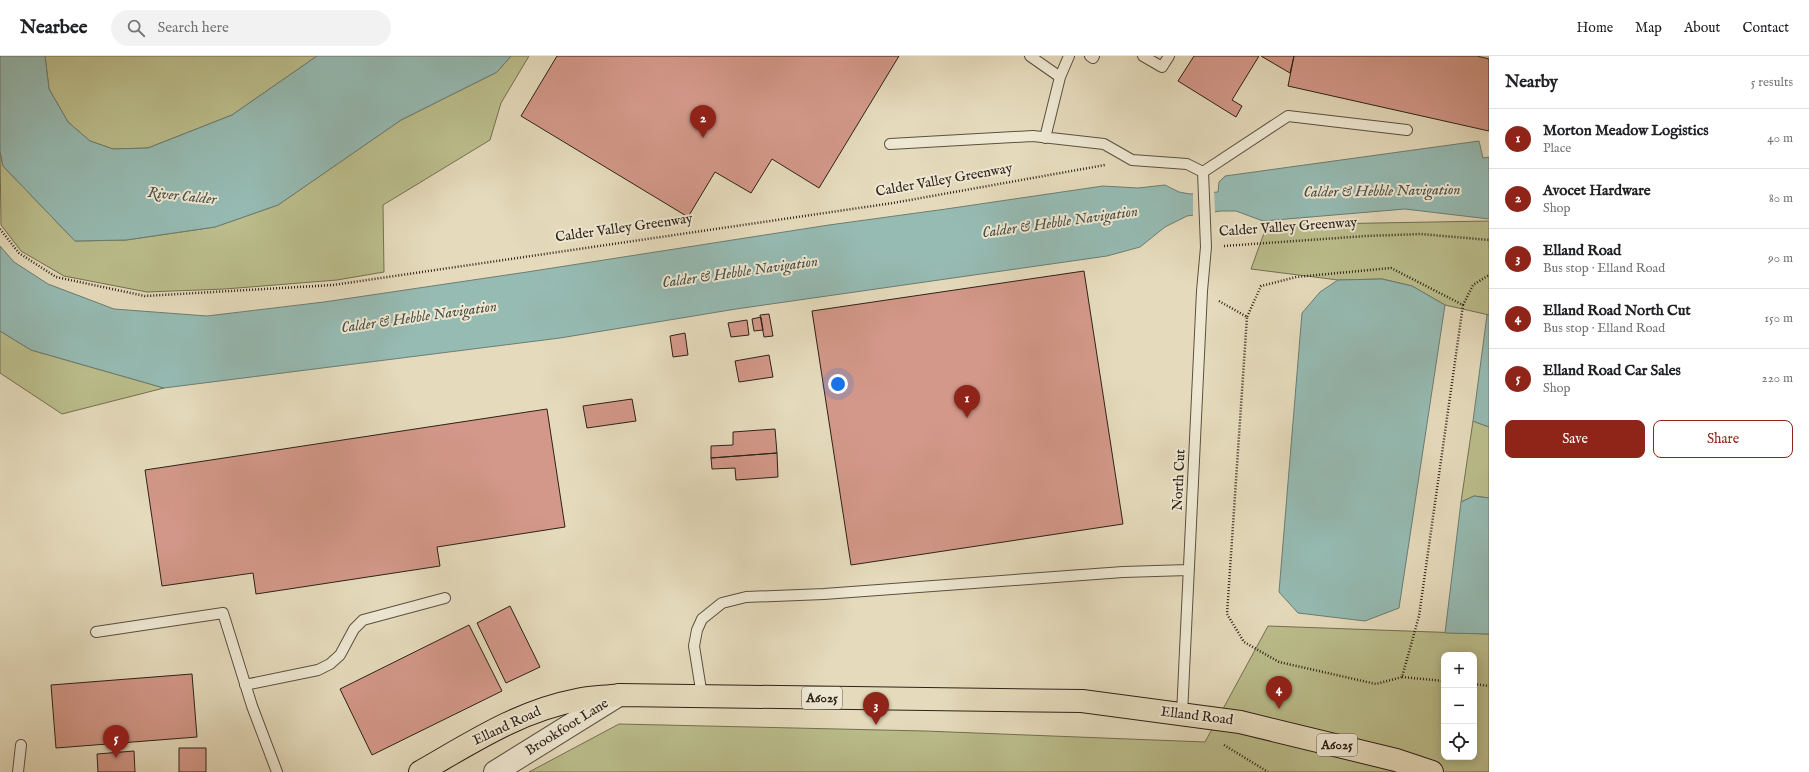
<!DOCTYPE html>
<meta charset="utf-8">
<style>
:root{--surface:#fff;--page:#f2f2f2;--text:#202124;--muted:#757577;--line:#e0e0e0;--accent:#8f2418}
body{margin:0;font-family:"IM FELL English",serif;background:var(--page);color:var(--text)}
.controls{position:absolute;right:12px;bottom:12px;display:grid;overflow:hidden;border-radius:8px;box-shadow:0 2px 10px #0003}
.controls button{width:36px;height:36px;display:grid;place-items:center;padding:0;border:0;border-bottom:1px solid var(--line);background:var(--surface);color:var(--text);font:20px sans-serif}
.you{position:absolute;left:838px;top:328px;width:14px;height:14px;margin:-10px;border:3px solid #fff;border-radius:50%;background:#1a73e8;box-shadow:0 0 0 6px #1a73e833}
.badge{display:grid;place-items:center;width:26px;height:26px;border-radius:50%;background:var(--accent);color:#fff;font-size:13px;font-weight:700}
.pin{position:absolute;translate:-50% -33px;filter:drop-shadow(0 1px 2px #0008)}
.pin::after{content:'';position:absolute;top:21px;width:14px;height:12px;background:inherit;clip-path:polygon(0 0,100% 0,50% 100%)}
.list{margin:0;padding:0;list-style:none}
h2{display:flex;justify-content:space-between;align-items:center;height:52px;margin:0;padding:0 16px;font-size:17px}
h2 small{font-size:13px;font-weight:400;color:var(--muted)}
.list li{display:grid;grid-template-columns:26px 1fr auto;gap:12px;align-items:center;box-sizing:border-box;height:60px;padding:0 16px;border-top:1px solid var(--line)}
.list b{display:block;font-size:15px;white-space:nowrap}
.list p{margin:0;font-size:13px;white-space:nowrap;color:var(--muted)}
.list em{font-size:13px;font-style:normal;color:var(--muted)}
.actions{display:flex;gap:8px;padding:12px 16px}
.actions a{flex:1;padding:9px 0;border:1px solid var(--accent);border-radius:8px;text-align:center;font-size:14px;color:var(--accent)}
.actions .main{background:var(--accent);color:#fff}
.icon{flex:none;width:22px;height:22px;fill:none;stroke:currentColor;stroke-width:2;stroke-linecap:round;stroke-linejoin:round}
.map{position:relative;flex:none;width:1489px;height:716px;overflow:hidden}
header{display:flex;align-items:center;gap:24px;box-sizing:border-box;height:56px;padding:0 20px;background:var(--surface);border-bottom:1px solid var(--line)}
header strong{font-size:19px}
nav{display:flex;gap:22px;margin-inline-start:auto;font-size:14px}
.search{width:280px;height:36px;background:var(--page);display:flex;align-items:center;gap:10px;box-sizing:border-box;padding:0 14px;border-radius:22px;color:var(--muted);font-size:15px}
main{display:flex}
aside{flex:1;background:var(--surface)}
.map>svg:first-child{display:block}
.green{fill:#bbbe8c;stroke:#747052;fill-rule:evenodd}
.water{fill:#96bbb3;stroke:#6c7d75}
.pier{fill:#e5dbbc}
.building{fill:#d39889;stroke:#2e2118}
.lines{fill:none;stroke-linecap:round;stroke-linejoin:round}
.service-casing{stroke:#5c5041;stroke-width:12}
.tertiary-casing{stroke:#5c5041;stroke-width:24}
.primary-casing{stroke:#2e2118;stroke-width:24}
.path{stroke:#2e2118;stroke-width:2.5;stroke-dasharray:1 2;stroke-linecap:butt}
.service{stroke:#eee8d3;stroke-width:10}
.tertiary{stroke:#eee8d3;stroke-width:22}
.primary{stroke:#e5dbbc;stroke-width:22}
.labels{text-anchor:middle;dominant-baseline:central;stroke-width:4;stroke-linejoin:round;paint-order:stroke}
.shield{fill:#eee8d3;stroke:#685d50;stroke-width:1}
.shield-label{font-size:13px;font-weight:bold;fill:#2e2118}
.street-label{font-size:14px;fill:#2e2118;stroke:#eee8d3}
.water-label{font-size:15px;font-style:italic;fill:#4d4f46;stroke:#eee8d3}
</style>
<header>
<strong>Nearbee</strong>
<div class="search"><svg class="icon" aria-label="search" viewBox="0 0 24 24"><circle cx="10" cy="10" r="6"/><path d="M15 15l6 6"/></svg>Search here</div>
<nav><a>Home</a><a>Map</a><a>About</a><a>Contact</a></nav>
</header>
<main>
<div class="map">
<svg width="1489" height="716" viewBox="0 0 1489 716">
<rect width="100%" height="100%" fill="#e5dbbc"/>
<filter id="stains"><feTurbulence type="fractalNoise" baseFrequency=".005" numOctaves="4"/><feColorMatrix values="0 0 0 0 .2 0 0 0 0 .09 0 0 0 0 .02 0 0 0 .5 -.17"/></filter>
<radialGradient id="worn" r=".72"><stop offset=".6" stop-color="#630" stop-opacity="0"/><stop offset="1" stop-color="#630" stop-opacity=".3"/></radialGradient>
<path class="green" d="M45 0H317L232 59 148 92 113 93 90 85 68 66 49 33Z
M511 0H529L501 47 490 84 383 149 384 216 337 224 225 233 147 236 64 220 21 195 1 169 0 95 3 110 75 185 126 184 215 171 278 149 401 64 497 16Z
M1489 165V259L1445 249 1412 230 1382 223 1338 224 1251 213 1267 169Z
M0 275 31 294 164 332 62 358 0 317Z
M1473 365 1489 371V442L1474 440 1461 446Z
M1268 570 1489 578V716H529L619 668 925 675 1205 686ZM1444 599H1474V701H1444Z"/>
<path class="water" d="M0 0H45L49 33 68 66 90 85 113 93 148 92 232 59 317 0H511L497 16 401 64 278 149 215 171 126 184 75 185 3 110 0 95Z
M1479 85 1483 102 1489 101V163L1405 153 1263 165 1236 155H1221L1187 160 1165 171 1140 191 1107 200 736 253 560 282 164 332 31 294 0 275V190L14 206 48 228 114 253 207 260 324 246 527 216 829 169 946 153 1103 130 1138 132 1165 129 1179 136 1190 138 1218 136 1219 126 1225 120Z
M1382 223 1412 230 1445 249 1399 552 1365 565 1298 557 1279 536 1302 257 1320 236 1338 224Z
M1487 259H1489V371L1473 365Z
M1474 440 1489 442V578L1445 577 1461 446Z"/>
<path class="pier" d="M1214 134 1215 158 1193 161V136Z"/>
<path class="building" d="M557 0H899L819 132 772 103 751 137 715 116 688 161 521 60Z
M1194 0H1259L1232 44 1242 50 1236 61 1178 25Z
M1261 0H1294L1290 17Z
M1294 0H1477L1489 3V75L1288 30Z
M1084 215 1123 468 851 509 812 255Z
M769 258 773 280 764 281 760 259Z
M761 261 763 274 754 275 752 263Z
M747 264 749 279 731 281 728 267Z
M685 277 688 299 673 301 670 280Z
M769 299 773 321 739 326 735 305Z
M632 343 636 365 587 372 583 350Z
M547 353 565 471 437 491 440 510 256 538 253 517 162 530 145 414Z
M775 373 777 397 711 402V390L733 389V376Z
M777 397 778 421 736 424 735 412 712 413 711 402Z
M510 550 540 611 506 627 477 567Z
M469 569 502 635 372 699 340 633Z
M192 618 197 681 56 692 51 629Z
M179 692H206V716H179Z
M134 695 135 716H98L97 698Z"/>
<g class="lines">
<defs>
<path id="service" d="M1030 0 1060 21
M1090 0 1093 2 1094 0
M1143 0 1162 11 1169 0
M1045 82 1060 21 1069 0
M890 88 1033 80 1104 88 1132 104 1187 108 1203 116
M1203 116 1288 60 1407 74
M96 576 223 557 252 650 277 716
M245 629 318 614 330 608 340 599 354 573 363 564 445 542
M702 640 694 590 697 574 702 563 722 547 746 541 824 538 1123 516 1188 514
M1182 658 1202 235 1206 191 1203 116
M18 716 21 689"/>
<path id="tertiary" d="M495 716 619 639"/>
<path id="primary" d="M420 716C471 687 519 655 577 644 591 641 606 641 619 639L1082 645 1240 666 1396 704 1432 716"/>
</defs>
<use href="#service" class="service-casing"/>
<use href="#tertiary" class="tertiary-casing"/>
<use href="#primary" class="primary-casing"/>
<path class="path" d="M0 173 19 197 56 221 145 240 333 229 893 147 1105 109
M1224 190 1366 180 1421 178 1489 184
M1219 245 1247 261 1227 558 1244 586 1279 606 1376 628 1402 621 1419 560 1463 249 1391 212 1296 221 1261 230 1247 261
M1463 249 1473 229 1489 219
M1402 621 1444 625
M1474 628 1489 630
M1224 689 1268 716"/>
<use href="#service" class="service"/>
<use href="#tertiary" class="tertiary"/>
<use href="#primary" class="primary"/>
</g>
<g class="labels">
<g class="shield">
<rect x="802" y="631" width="40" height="22" rx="3"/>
<rect x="1317" y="678" width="40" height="22" rx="3"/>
</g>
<g class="shield-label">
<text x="822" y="642">A6025</text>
<text x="1337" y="689">A6025</text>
</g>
<g class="street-label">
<text transform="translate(944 124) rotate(-10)">Calder Valley Greenway</text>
<text transform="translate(1288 171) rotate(-4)">Calder Valley Greenway</text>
<text transform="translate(624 172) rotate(-8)">Calder Valley Greenway</text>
<text transform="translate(1179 424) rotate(-87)">North Cut</text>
<text transform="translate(1197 660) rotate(7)">Elland Road</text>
<text transform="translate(507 670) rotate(-25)">Elland Road</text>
<text transform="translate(567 671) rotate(-32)">Brookfoot Lane</text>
</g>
<g class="water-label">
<text transform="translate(1382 135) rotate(-1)">Calder &amp; Hebble Navigation</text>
<text transform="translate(182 140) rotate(6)">River Calder</text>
<text transform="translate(1060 166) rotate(-8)">Calder &amp; Hebble Navigation</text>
<text transform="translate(740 216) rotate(-8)">Calder &amp; Hebble Navigation</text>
<text transform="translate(419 261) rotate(-8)">Calder &amp; Hebble Navigation</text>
</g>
</g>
<rect width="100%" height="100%" filter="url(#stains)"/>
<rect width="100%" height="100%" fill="url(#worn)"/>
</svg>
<div class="controls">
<button>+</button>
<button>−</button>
<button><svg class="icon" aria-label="locate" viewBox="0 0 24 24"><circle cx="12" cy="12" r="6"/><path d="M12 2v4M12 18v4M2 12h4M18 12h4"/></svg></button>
</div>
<div class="you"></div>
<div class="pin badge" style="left:967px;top:362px">1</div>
<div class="pin badge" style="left:703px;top:82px">2</div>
<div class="pin badge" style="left:876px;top:669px">3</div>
<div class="pin badge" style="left:1279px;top:653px">4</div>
<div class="pin badge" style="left:116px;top:702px">5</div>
</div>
<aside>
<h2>Nearby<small>5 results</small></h2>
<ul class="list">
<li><span class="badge">1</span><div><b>Morton Meadow Logistics</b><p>Place</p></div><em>40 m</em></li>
<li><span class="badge">2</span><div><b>Avocet Hardware</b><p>Shop</p></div><em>80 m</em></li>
<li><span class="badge">3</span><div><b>Elland Road</b><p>Bus stop · Elland Road</p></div><em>90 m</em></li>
<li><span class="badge">4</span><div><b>Elland Road North Cut</b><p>Bus stop · Elland Road</p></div><em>150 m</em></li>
<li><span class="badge">5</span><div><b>Elland Road Car Sales</b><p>Shop</p></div><em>220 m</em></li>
</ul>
<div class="actions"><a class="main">Save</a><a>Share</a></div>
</aside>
</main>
